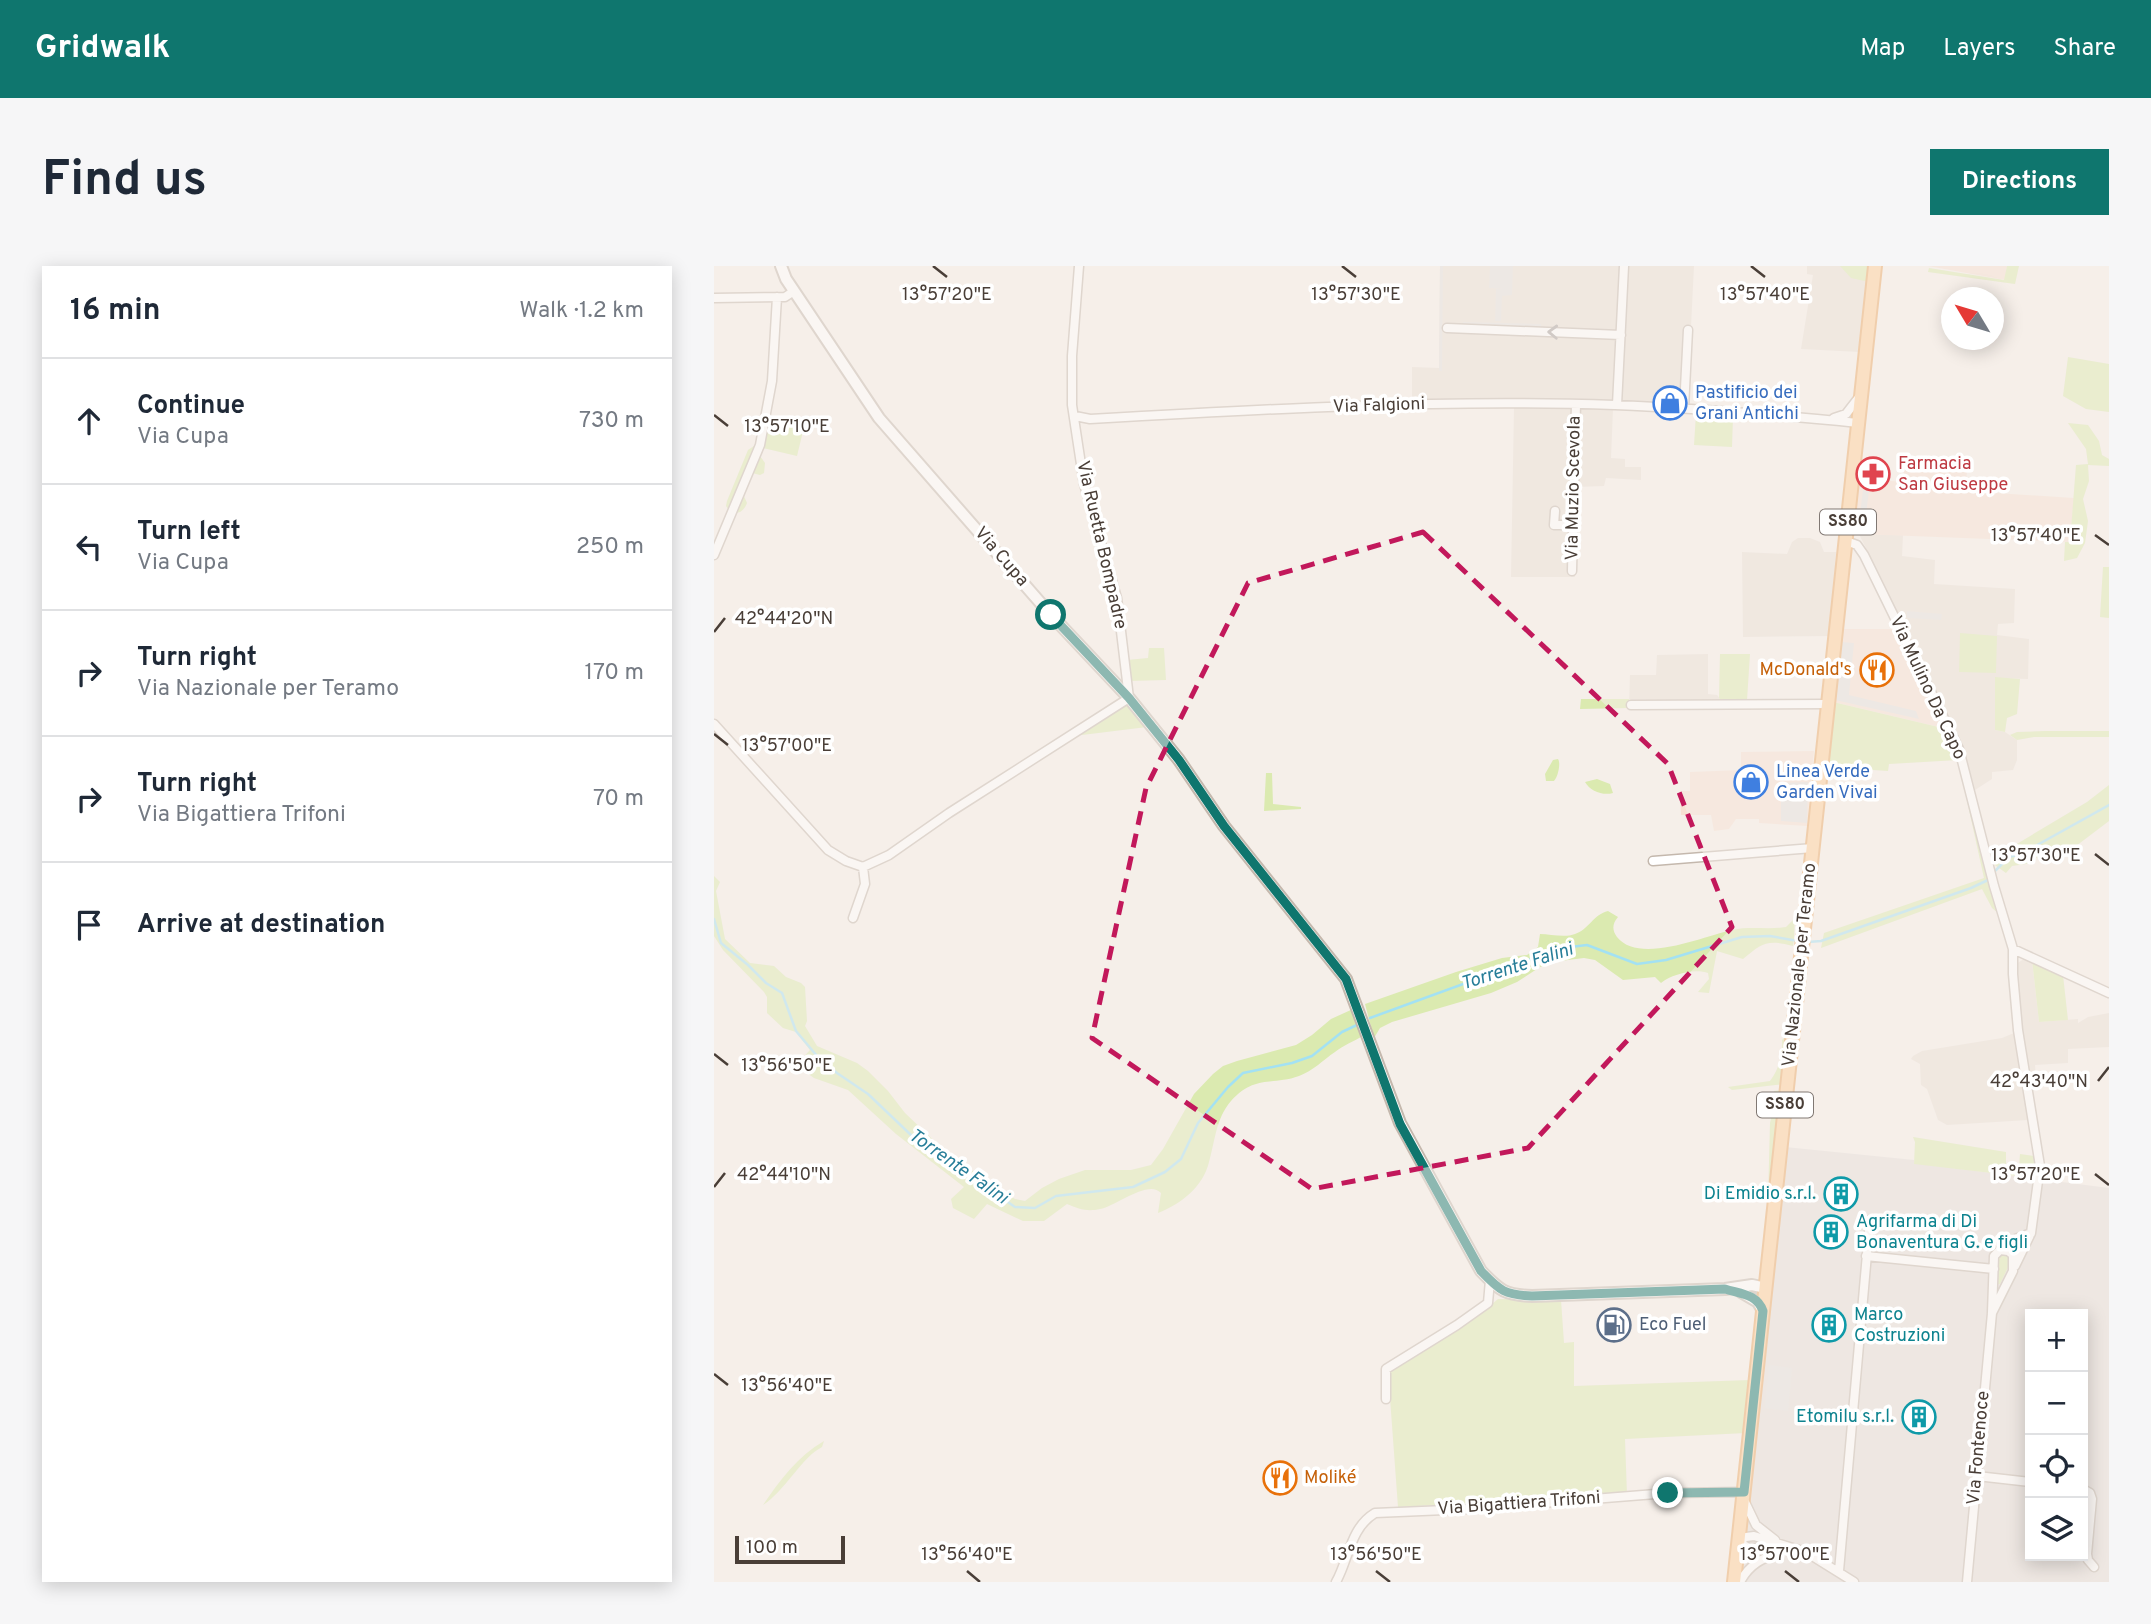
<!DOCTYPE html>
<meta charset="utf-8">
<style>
:root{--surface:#fff;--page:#f6f6f7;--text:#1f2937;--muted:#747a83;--line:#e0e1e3;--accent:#0f766e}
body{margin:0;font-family:Overpass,sans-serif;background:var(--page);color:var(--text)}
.controls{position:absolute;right:21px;bottom:21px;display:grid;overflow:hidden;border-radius:0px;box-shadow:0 4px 18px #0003}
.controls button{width:63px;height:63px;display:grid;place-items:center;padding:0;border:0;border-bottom:2px solid var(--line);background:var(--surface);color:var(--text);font:35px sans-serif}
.compass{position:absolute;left:1227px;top:21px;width:63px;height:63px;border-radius:50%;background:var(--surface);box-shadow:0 4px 18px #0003;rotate:308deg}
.scale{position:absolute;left:21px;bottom:18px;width:110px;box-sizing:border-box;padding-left:7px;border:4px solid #493e37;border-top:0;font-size:19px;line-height:24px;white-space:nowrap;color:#493e37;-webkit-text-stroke:5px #fff;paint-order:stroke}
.stop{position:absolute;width:21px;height:21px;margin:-16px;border:5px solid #0f766e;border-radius:50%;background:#fff}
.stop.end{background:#0f766e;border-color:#fff;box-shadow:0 2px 7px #0008}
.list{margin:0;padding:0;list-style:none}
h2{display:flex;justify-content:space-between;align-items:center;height:91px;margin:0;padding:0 28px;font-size:30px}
h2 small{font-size:23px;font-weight:400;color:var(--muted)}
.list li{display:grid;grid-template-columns:46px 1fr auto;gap:21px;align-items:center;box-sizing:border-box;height:126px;padding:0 28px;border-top:2px solid var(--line)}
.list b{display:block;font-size:26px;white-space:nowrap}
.list p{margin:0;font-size:23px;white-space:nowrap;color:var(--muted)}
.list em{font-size:23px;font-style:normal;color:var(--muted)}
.icon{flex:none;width:38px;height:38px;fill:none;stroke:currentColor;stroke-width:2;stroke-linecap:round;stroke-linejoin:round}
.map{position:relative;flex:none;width:1395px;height:1316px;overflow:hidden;border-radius:0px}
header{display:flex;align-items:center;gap:42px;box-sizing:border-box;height:98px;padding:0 35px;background:var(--accent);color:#fff}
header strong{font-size:33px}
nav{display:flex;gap:38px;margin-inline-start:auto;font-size:24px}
.intro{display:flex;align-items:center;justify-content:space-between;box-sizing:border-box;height:168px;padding:0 42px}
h1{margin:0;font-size:49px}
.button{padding:18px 32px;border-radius:0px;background:var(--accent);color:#fff;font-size:24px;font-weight:700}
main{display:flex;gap:42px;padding:0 42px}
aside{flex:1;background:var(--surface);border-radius:0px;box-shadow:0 4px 18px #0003}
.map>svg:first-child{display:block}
.residential{fill:#e9e0d6}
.commercial{fill:#f7e1d3}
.industrial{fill:#e4deda;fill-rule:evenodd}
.green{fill:#dbeab0}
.parking{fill:#e3e0dd}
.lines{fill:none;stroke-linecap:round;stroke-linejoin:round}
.stream{stroke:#a3e1f3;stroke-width:2.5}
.minor-casing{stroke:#c4b8ad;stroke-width:11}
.tertiary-casing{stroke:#c4b8ad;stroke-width:14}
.primary-casing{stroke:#e9a763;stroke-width:16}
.minor{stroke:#fff;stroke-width:8}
.tertiary{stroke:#fff;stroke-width:10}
.primary{stroke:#ffce97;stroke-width:12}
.oneway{stroke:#a49e9b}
.route{stroke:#0f766e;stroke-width:9}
.marked{fill:none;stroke:#c2185b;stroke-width:5;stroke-dasharray:14 9;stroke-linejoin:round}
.ticks{fill:none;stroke:#493e37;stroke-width:2.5}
.labels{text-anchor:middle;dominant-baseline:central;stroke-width:7;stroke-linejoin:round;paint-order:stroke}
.shield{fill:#fff;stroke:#807873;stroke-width:2}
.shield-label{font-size:16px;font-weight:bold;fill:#493e37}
.shop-label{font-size:18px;fill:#366cbe;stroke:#fff;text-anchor:start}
.street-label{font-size:18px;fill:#493e37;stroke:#fff}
.health-label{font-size:18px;fill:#be3a42;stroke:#fff;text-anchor:start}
.food-label{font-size:18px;fill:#c56008;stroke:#fff;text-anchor:end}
.culture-label{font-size:18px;fill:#0d838f;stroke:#fff;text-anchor:end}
.service-label{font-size:18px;fill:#4e5e75;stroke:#fff;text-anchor:start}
.water-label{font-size:19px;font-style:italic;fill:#267d98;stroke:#fff}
.ticks-label{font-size:18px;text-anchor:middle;fill:#493e37;stroke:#fff;stroke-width:7;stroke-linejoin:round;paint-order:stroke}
</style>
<header>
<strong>Gridwalk</strong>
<nav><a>Map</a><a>Layers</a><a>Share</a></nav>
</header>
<div class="intro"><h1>Find us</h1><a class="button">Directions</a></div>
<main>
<aside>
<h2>16 min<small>Walk · 1.2 km</small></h2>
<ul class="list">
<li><svg class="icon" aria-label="ahead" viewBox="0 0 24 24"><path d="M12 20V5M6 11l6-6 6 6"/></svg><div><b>Continue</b><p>Via Cupa</p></div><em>730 m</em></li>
<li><svg class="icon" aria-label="left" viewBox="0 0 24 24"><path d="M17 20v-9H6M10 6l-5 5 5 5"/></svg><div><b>Turn left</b><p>Via Cupa</p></div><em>250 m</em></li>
<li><svg class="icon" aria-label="right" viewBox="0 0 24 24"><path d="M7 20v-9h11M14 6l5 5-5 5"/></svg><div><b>Turn right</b><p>Via Nazionale per Teramo</p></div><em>170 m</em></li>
<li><svg class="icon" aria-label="right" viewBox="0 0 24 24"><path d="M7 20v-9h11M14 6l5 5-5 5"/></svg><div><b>Turn right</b><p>Via Bigattiera Trifoni</p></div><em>70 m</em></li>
<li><svg class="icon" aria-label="arrive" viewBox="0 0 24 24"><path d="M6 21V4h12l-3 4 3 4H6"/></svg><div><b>Arrive at destination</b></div></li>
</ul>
</aside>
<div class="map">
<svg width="1395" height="1316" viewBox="0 0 1395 1316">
<rect width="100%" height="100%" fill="#f5efe9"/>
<path class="residential" d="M726 0H980L973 141 698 135V101L725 102Z
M1093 0H1157L1146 86 1087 83 1099 9 1093 8Z
M800 142 899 143 897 192 911 193V201H927V214L892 212 890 220 862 221 861 311H797Z
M1145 268 1189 269 1188 290 1221 294 1220 318 1301 323 1300 357 1284 358 1283 369 1315 373 1314 413 1281 412V464L1291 466 1303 474V494L1299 504 1278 506V513L1261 524 1249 479Z
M1084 272H1096L1106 276 1110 286H1122L1118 370 1029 371 1028 286 1073 288 1078 276Z
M994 388V428L1003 429 1008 435 915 442 916 409H942L943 389Z
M1310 693 1318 694 1325 756 1364 753V757L1374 751 1395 747V781L1354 783V797L1321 799 1322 812H1314L1307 764 1302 698Z
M1300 767 1314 854 1233 859 1224 854 1213 823 1207 819 1206 798 1197 793 1199 790 1208 785 1288 772Z"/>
<path class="commercial" d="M1214 0H1293L1291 14Z
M1191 193 1254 196 1251 225 1360 232 1356 276 1145 268 1139 259 1144 212 1189 216Z
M1127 363H1183L1233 463 1119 436Z
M1100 485 1093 560 1045 557V553H1022L1015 563 1000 565 997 549H967L966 525H976V506L1027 504V486Z"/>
<path class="industrial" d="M1071 881 1200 894V897L1395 922V1316H1024ZM1316 1048H1369V1290H1316Z"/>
<path class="green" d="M1126 0H1157L1155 16 1137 12Z
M1293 0H1305L1301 18 1214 6 1215 2 1290 14Z
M1354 91 1395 98V146L1372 143 1349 130Z
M982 148 1019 150 1018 181 980 179Z
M55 154 90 161 83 190 49 182 46 190 51 197 50 207 46 209 38 207 29 228 33 237C29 248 19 251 12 240L13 235 34 184 40 180 49 182Z
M1354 157 1374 159 1385 175 1388 189 1395 193V200L1374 199 1375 215 1369 233 1374 255 1371 277 1363 292 1350 295 1351 276H1356L1362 199 1374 198 1372 183Z
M1389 301H1395V352L1386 351Z
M1246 367 1283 370 1282 407 1245 406Z
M435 382H450L452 414 415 415 413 394 434 392Z
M1006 388H1036L1033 434 1008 435 1005 432Z
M1281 411 1306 413 1303 448 1293 452 1291 466 1281 464Z
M867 433H915V442L866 443Z
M413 436 433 461 368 469 363 467Z
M1119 436 1233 463 1244 494 1284 647 1278 642 1268 623 1107 682 1110 667 1270 612 1244 494 1175 498 1174 505 1114 501Z
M1331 465H1395V471H1320L1303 474 1296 469 1303 466Z
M844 493C847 497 844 511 840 515H832L831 508 839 494Z
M552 507H558L559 538 587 541V543L550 545Z
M883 513 896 518 899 527C889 530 876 525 871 516Z
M1395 519V555L1362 580 1347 584 1342 593 1337 595 1325 590 1312 598 1298 600 1292 607 1278 597 1291 585 1373 536Z
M0 610 6 616 2 625 11 673 36 697 60 700 72 711 87 717 91 721 93 755 91 760 103 780 143 797 154 805 174 825 191 847 236 890 301 933 311 935 328 922 345 913 371 904H417L437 899 449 883 480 828 499 808 509 800 523 795 582 779 598 769 617 753 639 743 649 770C640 775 630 779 621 786 609 794 599 805 585 810 558 820 541 808 517 835 502 852 501 875 495 896 489 921 467 938 444 947L447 927C434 913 403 940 386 943 373 946 365 943 353 938L330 955H309L273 938 260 953 239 942 237 933 250 921 182 868 134 824 100 812 82 799 96 784 82 766 69 762 53 747V731L50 726 9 684 0 670Z
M894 645 904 651C898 658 898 664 903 671 925 699 990 670 1018 664 1036 660 1054 664 1072 661L1081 652C1080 662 1081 670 1079 680 1053 673 1048 677 1029 693L1003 685 995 727 984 726 995 713 994 707C981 702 958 708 947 717L941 711 909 714 881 694 870 692 846 695 826 701 803 716 777 727 678 756 666 762 660 772 651 738 742 706 788 692 813 689 824 681 826 668C836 668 851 672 861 668 874 664 880 648 894 645Z
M1318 694 1349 709 1354 754 1325 756Z
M1074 768 1070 818 1018 824 1014 821 1056 815C1065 803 1069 789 1068 774Z
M1069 824 1056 935H1054L1056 857 1062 833 1060 825Z
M1199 871 1292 886V900L1305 901 1306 888 1320 890 1321 912 1200 898 1201 876Z
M1289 987 1296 989 1297 995 1286 1018H1282L1285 990Z
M784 1033 847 1034 850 1077 860 1076V1120L1037 1114 1032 1167 911 1173 913 1229 684 1241 676 1132V1106L765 1049Z
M110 1175 108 1181C88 1191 71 1225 49 1239 66 1214 84 1190 110 1175Z"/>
<path class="parking" d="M726 0H729L728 105H725Z
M776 0H799L798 29 788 30 787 55H781L782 23H788L775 22Z
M749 56 827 58V61L749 59Z
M1149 224 1155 225 1151 256 1145 255Z
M1193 345 1228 348 1227 354 1193 352Z
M1128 376 1140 377 1135 429 1202 445 1205 453 1121 434Z
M1094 516 1093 557 1067 555V517Z
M1055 1099 1078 1102 1074 1145 1051 1142Z"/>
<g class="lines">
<path class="stream" d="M1281 605 1295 591 1307 588 1395 539
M0 653 7 677 34 699 52 717 68 727 82 765 103 790 123 807 154 828 197 869 301 941 321 942 342 930 419 921 451 906 467 893 484 857 514 821 529 807 578 797 598 790 628 766 645 758
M1094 676 1107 675 1257 622 1274 614
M656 752 848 682 873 679 923 698 952 694 1028 671 1056 670 1084 675"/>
<defs>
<path id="minor" d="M0 32 71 31 80 25
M733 62 907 69
M903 139 910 0
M970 142 974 64
M361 150 376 153C551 143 726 133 901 139 982 142 1063 149 1144 157
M1120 152 1132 148 1146 130
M841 245 840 259H859
M1132 275 1143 279 1150 289 1245 483 1280 620 1299 683V708L1304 764 1326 900 1317 967
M0 289 46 179 58 115 63 31
M858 305 862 138
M917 439 1115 438
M0 458 114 584 132 595 149 601 175 589 235 547 415 432 403 332 370 218 358 139V90L365 0
M939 595 1099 582
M139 652 151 618 149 601
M1299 683 1395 727
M1286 984 1299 974 1317 967 1301 1000
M1152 990 1280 1003
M672 1133V1103L743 1059 774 1037 776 1014
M1263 1210 1316 1216
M1369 1223 1376 1227 1378 1233 1373 1288 1374 1294 1380 1301
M1031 1236 1042 1259 1061 1274
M1076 1282H1035L1024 1276 1032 1271 1040 1270 1092 1286 1140 1316
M1125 1305 1156 954
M622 1316C635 1293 636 1262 661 1247L755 1243 954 1227 1030 1226
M1026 1316C1037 1295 1053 1291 1073 1283
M1253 1316 1278 1047 1280 990 1286 984 1294 985 1299 989V1005L1278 1047"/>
<path id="tertiary" d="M67 0 72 13 165 152 337 349 415 432 465 494 510 560 632 713 686 857 767 1005C786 1025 791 1029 818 1030L1011 1023 1038 1019 1052 1022
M1027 1026 1044 1036 1049 1045"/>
<path id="primary" d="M1020 1316 1161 0"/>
</defs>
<use href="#minor" class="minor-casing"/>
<use href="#tertiary" class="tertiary-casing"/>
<use href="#primary" class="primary-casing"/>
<use href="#minor" class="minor"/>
<use href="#tertiary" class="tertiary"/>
<use href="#primary" class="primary"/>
</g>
<defs><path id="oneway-chevron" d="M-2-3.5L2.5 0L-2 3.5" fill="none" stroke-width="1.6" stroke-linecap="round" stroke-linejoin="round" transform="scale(1.75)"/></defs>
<use class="oneway" href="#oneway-chevron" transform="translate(839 66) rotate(-178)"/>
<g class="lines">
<path class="route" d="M337 349 415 432 465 494 510 560 632 713 686 858 767 1005C786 1025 791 1029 818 1030L1011 1023C1027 1028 1043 1028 1049 1045L1030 1226 954 1227"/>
</g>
<path d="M0 0H1395V1316H0ZM709 266 954 498 1018 661 814 882 598 923 378 772 432 522 534 317Z" fill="#f5efe9" fill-opacity=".55" fill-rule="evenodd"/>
<path class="marked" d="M709 266 954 498 1018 661 814 882 598 923 378 772 432 522 534 317Z"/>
<path class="ticks" d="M219 0 233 11M628 0 642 11M1037 0 1051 11M0 149 14 160M1381 269 1395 279M0 366 11 352M0 468 14 479M1381 588 1395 599M0 788 14 799M1384 815 1395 801M1381 908 1395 919M0 921 11 907M0 1108 14 1119M253 1305 266 1316M662 1305 676 1316M1071 1305 1085 1316"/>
<defs>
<symbol id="shop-ring" viewBox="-11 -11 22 22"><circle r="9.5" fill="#fff" stroke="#3f7fe0" stroke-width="1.5"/><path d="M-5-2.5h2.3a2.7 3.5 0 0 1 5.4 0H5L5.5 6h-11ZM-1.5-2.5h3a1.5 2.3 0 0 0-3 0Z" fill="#3f7fe0"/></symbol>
<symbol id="pharmacy-ring" viewBox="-11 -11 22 22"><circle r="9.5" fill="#fff" stroke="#e0444e" stroke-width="1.5"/><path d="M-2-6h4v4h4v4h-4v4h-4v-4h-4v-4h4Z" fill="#e0444e"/></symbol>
<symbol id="restaurant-ring" viewBox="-11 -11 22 22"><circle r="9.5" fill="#fff" stroke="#e8710a" stroke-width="1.5"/><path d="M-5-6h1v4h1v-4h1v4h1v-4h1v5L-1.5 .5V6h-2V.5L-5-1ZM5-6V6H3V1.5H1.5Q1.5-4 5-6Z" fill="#e8710a"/></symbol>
<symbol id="building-ring" viewBox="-11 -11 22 22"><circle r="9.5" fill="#fff" stroke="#0f9aa8" stroke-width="1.5"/><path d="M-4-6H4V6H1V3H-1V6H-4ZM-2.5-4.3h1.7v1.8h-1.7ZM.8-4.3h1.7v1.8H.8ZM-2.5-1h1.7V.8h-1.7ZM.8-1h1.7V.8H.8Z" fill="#0f9aa8"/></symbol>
<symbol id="fuel-ring" viewBox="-11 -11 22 22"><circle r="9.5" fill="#fff" stroke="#5c6f8a" stroke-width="1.5"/><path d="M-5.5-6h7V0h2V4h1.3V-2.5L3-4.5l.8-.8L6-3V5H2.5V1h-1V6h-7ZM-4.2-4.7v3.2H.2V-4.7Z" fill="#5c6f8a"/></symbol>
</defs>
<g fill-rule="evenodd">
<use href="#shop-ring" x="937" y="118" width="38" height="38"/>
<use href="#pharmacy-ring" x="1140" y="189" width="38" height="38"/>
<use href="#restaurant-ring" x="1144" y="385" width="38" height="38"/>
<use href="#shop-ring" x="1018" y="497" width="38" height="38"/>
<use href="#building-ring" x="1108" y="909" width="38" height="38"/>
<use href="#building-ring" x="1098" y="947" width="38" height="38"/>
<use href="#fuel-ring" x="881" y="1040" width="38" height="38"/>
<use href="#building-ring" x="1096" y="1040" width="38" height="38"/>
<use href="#building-ring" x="1186" y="1132" width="38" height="38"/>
<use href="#restaurant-ring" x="547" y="1193" width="38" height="38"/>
</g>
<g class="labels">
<g class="shield">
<rect x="1106" y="243.5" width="56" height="25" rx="5"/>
<rect x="1043" y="826.5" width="56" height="25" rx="5"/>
</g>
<g class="shield-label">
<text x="1134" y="256">SS80</text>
<text x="1071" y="839">SS80</text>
</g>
<g class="shop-label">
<text x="981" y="127">Pastificio dei<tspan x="981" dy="21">Grani Antichi</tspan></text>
<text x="1062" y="506">Linea Verde<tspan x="1062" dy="21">Garden Vivai</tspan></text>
</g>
<g class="street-label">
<text transform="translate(665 140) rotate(-2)">Via Falgioni</text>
<text transform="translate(860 222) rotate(-89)">Via Muzio Scevola</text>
<text transform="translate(387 279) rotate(77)">Via Ruetta Bompadre</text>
<text transform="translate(287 291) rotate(49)">Via Cupa</text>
<text transform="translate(1213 422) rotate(65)">Via Mulino Da Capo</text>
<text transform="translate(1086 699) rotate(-84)">Via Nazionale per Teramo</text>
<text transform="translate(1265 1182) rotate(-85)">Via Fontenoce</text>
<text transform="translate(805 1238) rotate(-4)">Via Bigattiera Trifoni</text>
</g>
<g class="health-label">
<text x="1184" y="198">Farmacia<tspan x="1184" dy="21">San Giuseppe</tspan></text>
</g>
<g class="food-label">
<text x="1138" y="404">McDonald's</text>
<text x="590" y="1212" text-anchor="start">Moliké</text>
</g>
<g class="culture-label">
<text x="1102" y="928">Di Emidio s.r.l.</text>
<text x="1142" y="956" text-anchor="start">Agrifarma di Di<tspan x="1142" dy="21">Bonaventura G. e figli</tspan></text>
<text x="1140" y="1049" text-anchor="start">Marco<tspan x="1140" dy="21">Costruzioni</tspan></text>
<text x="1180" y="1151">Etomilu s.r.l.</text>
</g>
<g class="service-label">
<text x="925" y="1059">Eco Fuel</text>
</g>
<g class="water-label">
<text transform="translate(803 701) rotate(-18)">Torrente Falini</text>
<text transform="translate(244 901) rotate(35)">Torrente Falini</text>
</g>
</g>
<g class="ticks-label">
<text x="233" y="34">13°57'20"E</text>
<text x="642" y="34">13°57'30"E</text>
<text x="1051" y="34">13°57'40"E</text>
<text x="73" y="166">13°57'10"E</text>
<text x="1322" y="275">13°57'40"E</text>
<text x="70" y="358">42°44'20"N</text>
<text x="73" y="485">13°57'00"E</text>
<text x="1322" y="595">13°57'30"E</text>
<text x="73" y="805">13°56'50"E</text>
<text x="1325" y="821">42°43'40"N</text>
<text x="70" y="914">42°44'10"N</text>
<text x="1322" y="914">13°57'20"E</text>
<text x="73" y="1125">13°56'40"E</text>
<text x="253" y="1294">13°56'40"E</text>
<text x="662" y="1294">13°56'50"E</text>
<text x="1071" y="1294">13°57'00"E</text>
</g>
</svg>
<div class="controls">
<button>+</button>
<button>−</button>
<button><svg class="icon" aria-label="locate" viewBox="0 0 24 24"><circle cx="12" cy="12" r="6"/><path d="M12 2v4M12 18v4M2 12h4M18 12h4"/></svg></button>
<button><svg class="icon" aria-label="layers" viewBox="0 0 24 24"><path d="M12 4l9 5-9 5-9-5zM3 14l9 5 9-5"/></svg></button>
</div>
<svg class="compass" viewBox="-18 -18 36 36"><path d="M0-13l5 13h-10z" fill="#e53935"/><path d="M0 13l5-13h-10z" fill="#747a83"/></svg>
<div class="scale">100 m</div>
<div class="stop" style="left:337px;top:349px"></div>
<div class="stop end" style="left:954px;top:1227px"></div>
</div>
</main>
